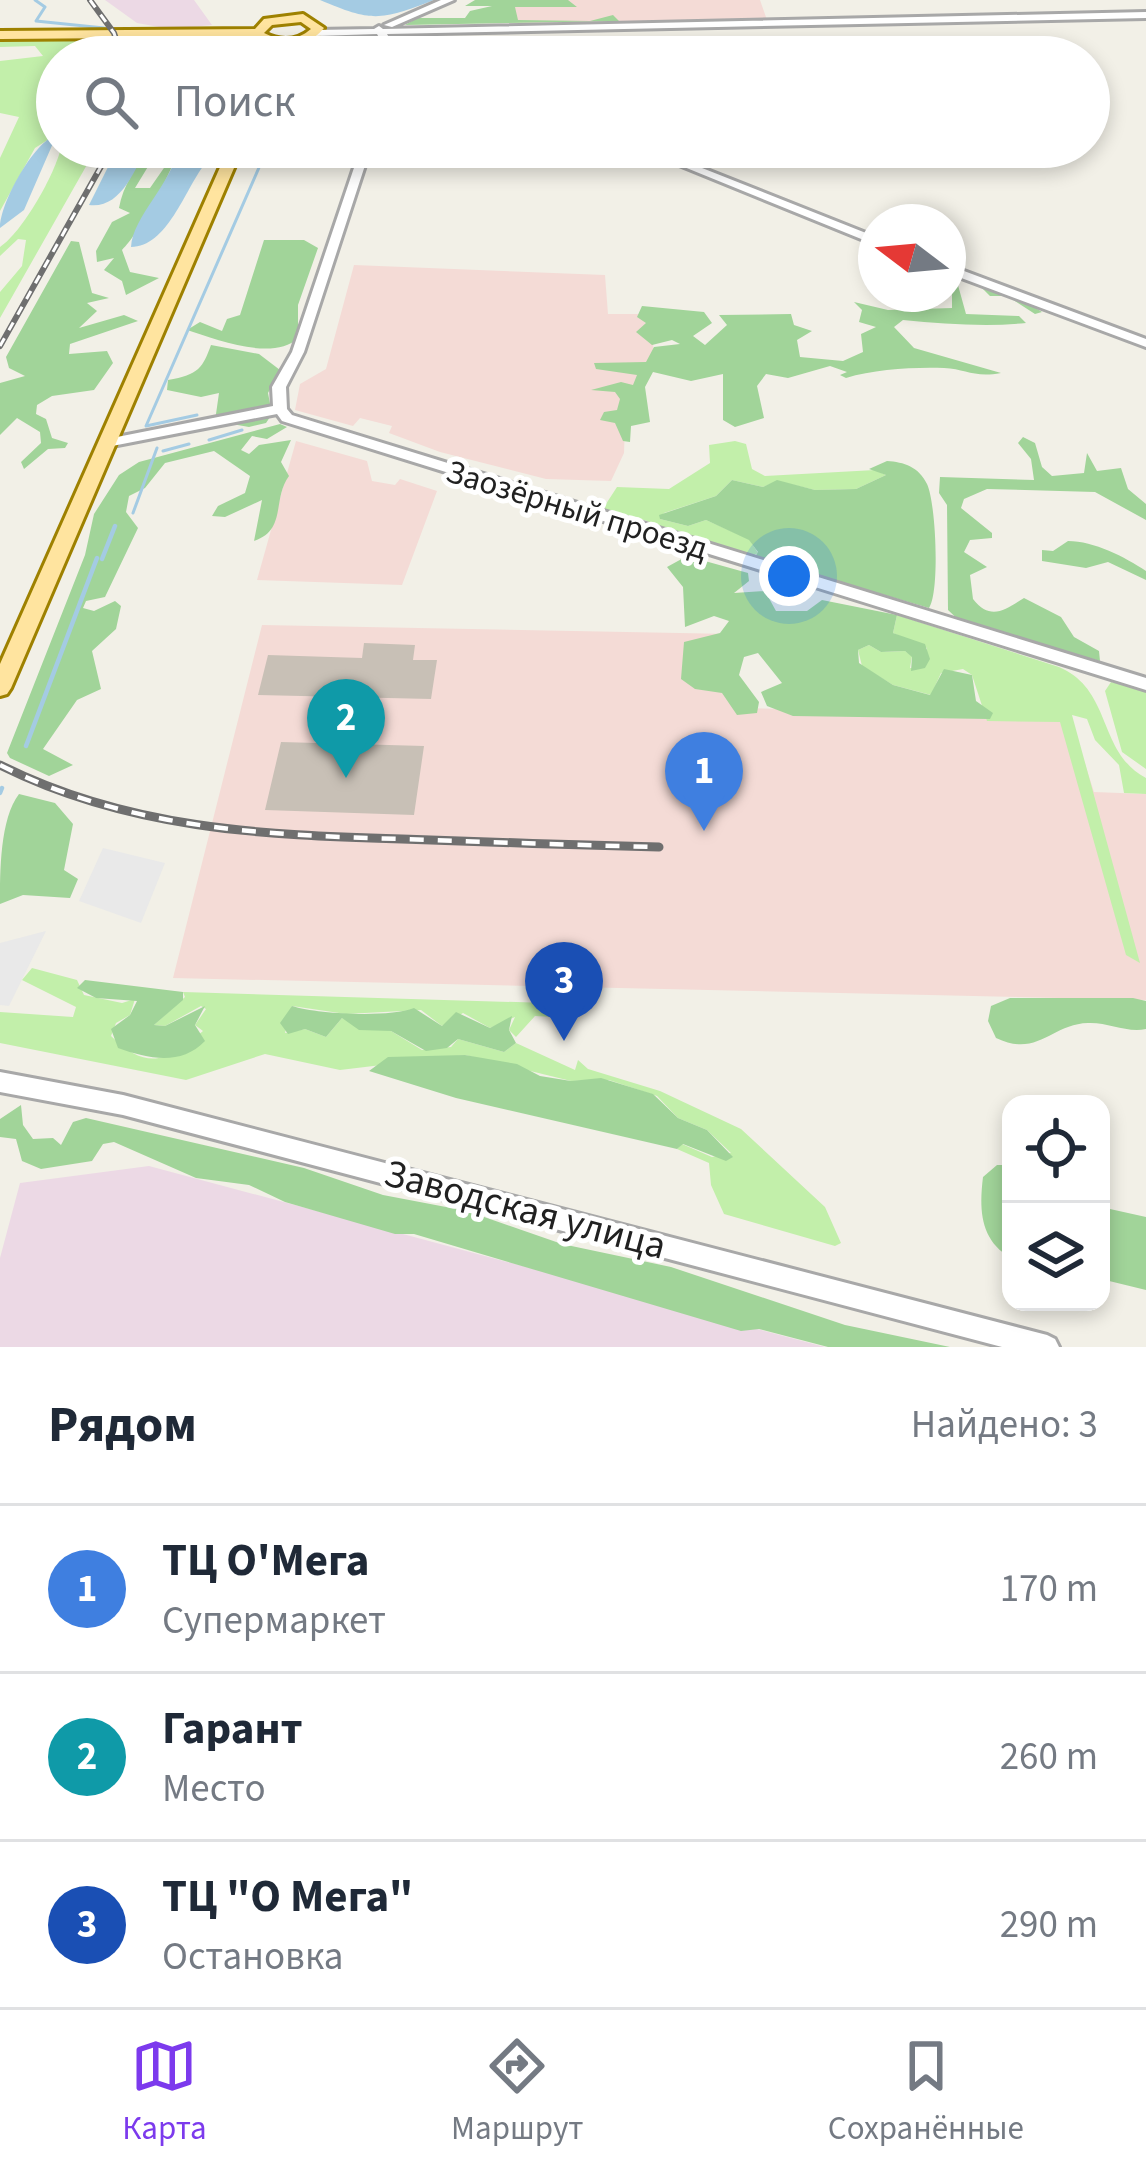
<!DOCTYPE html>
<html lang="ru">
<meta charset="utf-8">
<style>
:root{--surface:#fff;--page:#f6f6f7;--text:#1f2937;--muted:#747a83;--line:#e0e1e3;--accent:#7c3aed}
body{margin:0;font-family:"Source Sans 3",sans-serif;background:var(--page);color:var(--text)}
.controls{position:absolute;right:36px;bottom:36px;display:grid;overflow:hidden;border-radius:24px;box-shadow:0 6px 18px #0003}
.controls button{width:108px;height:108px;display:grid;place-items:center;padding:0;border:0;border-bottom:3px solid var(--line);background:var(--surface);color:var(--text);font:60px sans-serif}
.compass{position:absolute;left:858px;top:204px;width:108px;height:108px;border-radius:50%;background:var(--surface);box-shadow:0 6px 18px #0003;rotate:286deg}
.you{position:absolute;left:789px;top:576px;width:42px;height:42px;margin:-30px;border:9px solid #fff;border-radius:50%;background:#1a73e8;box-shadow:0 0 0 18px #1a73e833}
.badge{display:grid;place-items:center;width:78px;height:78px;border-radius:50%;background:var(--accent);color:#fff;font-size:39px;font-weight:700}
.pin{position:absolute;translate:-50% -99px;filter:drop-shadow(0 3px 6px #0008)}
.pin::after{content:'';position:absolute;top:63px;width:42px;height:36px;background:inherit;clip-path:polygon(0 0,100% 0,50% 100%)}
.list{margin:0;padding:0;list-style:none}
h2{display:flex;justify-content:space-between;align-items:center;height:156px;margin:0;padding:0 48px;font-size:51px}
h2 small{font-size:39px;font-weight:400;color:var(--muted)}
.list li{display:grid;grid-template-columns:78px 1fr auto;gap:36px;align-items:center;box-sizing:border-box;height:168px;padding:0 48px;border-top:3px solid var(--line)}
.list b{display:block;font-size:45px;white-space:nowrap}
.list p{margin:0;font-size:39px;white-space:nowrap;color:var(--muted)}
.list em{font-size:39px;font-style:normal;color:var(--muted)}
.icon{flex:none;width:66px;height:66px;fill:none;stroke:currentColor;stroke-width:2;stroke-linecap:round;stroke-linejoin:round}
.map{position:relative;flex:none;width:1146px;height:1347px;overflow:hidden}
.search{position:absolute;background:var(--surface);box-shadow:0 6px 18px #0003;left:36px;right:36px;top:36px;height:132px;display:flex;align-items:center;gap:30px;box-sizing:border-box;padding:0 42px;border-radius:66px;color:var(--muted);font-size:45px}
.sheet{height:660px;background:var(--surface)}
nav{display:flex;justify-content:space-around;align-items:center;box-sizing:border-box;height:168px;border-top:3px solid var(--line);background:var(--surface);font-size:33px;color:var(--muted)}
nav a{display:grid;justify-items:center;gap:6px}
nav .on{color:var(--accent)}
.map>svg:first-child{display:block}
.commercial{fill:#f4dbd6}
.industrial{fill:#ecd9e5}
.grass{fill:#c2efaa}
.forest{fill:#a1d499}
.parking{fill:#e9e9e9}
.water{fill:#a4cbe3}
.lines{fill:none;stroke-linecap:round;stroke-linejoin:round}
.stream-far1{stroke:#a4cbe3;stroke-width:3}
.stream{stroke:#a4cbe3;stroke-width:4.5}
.building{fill:#c8c0b6}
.minor-casing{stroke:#a8a8a8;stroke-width:6}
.major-casing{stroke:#9e8100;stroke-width:6}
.minor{fill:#fff;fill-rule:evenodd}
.major{fill:#ffe49f;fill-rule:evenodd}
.rail-far1-casing{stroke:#6f6f6f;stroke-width:6}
.rail-casing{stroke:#6f6f6f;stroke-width:9}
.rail-far1{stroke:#fff;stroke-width:3;stroke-dasharray:9;stroke-linecap:butt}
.rail{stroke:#fff;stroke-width:4.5;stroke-dasharray:14;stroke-linecap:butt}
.labels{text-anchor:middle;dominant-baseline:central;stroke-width:10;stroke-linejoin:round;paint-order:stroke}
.street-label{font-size:33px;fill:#212121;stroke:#fff}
.near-street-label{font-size:39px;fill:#212121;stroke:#fff}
</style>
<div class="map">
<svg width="1146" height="1347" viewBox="0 0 1146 1347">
<rect width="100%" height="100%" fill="#f2f0e7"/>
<path class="commercial" d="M509 0H760L767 20 507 23Z
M354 265 605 275 608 314H652L654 367 644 373 645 395H626L624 453 611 481 546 479 440 452 389 433 392 426 360 418 353 426 295 410 300 384 326 369Z
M296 441 367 461 372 481 395 485 400 479 437 491 402 585 257 580Z
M262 625 732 634 738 708 1069 714 1094 792 1146 794V1000L173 978Z"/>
<path class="industrial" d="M105 0H194L212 25 170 29 137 23Z
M149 1166 825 1347H0V1258L20 1183Z"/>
<path class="grass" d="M99 36 114 45 116 57H57V134L35 148 0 211V158L19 117 0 113V61L43 56 35 46 0 47V37Z
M61 147H97L0 318V292L22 266 26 240 18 239 0 256V247C22 233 56 173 61 147Z
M735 441 746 444 752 469 765 476 875 470 886 475 856 489 815 490 777 481 763 487 732 480 716 496 664 513 660 519 688 526 706 520 749 539 758 553 748 558 644 520 609 515 604 507 617 487 669 489 710 463 709 445Z
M897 615 1059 667C1113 690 1097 752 1146 778V794L1124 793 1119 765 1095 740 1087 719 1072 715 1140 963 1126 955 1060 722 987 721 972 675 963 669 941 673 931 695 893 685 862 666 858 650 869 645 881 652 905 651 912 656 910 668H925L927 648 893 633Z
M1111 682 1146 690V769L1122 752 1105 691Z
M32 968 77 980 84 995 122 1003 135 999 130 1015 116 1023 111 1036C148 1072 168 1061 203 1031L195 1025 206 1009 201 1006 165 1026 154 1025 185 997 183 992 580 1004 572 1018 535 1016 516 1037 509 1030 515 1017 490 1028 463 1013 442 1026 421 1010 346 1014 292 1006 285 1033 305 1029 326 1037 342 1018 391 1031 422 1050 451 1047 458 1039 504 1052 516 1043 575 1070 578 1060 588 1069 660 1091 741 1129 825 1207 841 1243 835 1246 724 1214 711 1185 709 1163 677 1149 682 1144 712 1157 731 1153 707 1130 678 1118 657 1096 609 1080 571 1081 465 1055 340 1070 265 1054 186 1080 0 1043V1012L73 1017 76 1007 22 980Z"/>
<path class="forest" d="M475 0H568L577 7H515L518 20 590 21 613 15 619 21 405 25 417 18H465L470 11 492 6H465Z
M160 147 135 188H150L166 165 169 147H179C173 171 139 234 122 250L130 272 159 278 126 295 122 281 104 270 114 258 97 262 96 251 112 222 130 213 119 208C123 185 136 169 147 147Z
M264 240H304L318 248 298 305V338C273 362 216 339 187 330L200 322 222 331 227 319 240 315Z
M71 241 79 242 92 293 109 298 87 303 97 311 79 328 124 315 138 321 70 344 69 354 107 351 113 363 94 390 52 396 37 405 36 414 46 419 52 438 68 443 65 448 48 449 24 469 21 462 41 443 40 432 17 418 0 435V383L25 376 9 368 6 357Z
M952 274 1006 289 1042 312 1035 314 1007 296H990L977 283 956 278 966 314 1019 316 1026 323C987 327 945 324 903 320L894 327 914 348 1001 373C974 378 966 369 944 368 914 367 875 369 846 378L840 375 847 372 830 366 788 378 766 374 757 386 764 418 735 427 723 420V374L691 381 653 372 645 387 650 422 631 426 630 442 623 441 615 423 600 420 604 412 617 410 620 399 615 392 591 390 621 382 633 385 637 375 596 369 594 363 646 362 654 347 680 344 672 340 652 345 636 332 646 323 637 317 642 306 704 312 712 323 693 336 705 345 727 325 719 315 791 314 794 325 812 331 797 340 800 357 843 361 863 352 861 334 876 327 859 322 862 310 854 302 888 310 952 308Z
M211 345 259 354 280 370 268 393 272 414 266 423 249 427 215 421 219 393 201 397 167 390 168 380C199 375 203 367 211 345Z
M280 424 287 427 267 439 252 436 241 450 249 454 259 445 291 440 281 462 289 476C272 499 287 530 254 541L262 500 225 517 212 516 218 506 245 493 250 476 214 451 165 463 145 488 129 496 126 512 138 528 105 597 86 601 83 608 94 611 115 601 121 606 116 629 92 651 101 689 77 700 43 749 73 765 49 776 10 758 7 753 85 555 94 514 119 475 139 462Z
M1023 437 1035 443 1042 467 1052 476 1084 473 1087 453 1097 471 1121 468 1128 489 1146 504V520L1095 492 987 489 964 499 961 508 992 533V538L970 540 964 552 987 567 970 575 973 599C991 622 1006 609 1024 598L1061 617 1074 637 1099 651 1100 661 964 625 948 610 947 505 939 493 940 477 1034 480 1031 459 1018 443Z
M887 461C904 462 919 467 927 484 936 503 940 592 929 608L755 557 758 552 749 540 706 520 688 526 660 519 659 515 716 496 732 480 763 487 777 480 815 490 856 489 886 475 869 469Z
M1068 541C1094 541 1125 557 1146 571V580L1108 562 1086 568 1042 561V550L1053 551Z
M687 556 748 573 749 581 734 593 765 591 776 611H807L822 600 897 615 893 633 925 644 930 659 925 668 911 671 912 657 905 651 881 652 869 645 858 650 859 663 893 685 930 695 944 669 972 675 976 701 993 713 990 719 793 716 767 706 761 692 782 683 758 653 744 657 739 675 759 702 757 713 737 715 722 693 695 689 681 679 684 642 720 633 729 621 714 616 685 627 683 587 667 567Z
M19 794 55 803 73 824 64 870 78 879 70 898 23 895 0 904C0 871 0 819 19 794Z
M85 980 183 992V1000L154 1025 165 1026 205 1006 195 1025 205 1041C181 1066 149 1059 118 1048L111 1029 130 1015 137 1001 96 998 77 988Z
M1010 998H1133L1146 1001V1029C1126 1033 1108 1022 1088 1023 1051 1024 1038 1058 996 1038L988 1021 991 1006Z
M292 1006C317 1014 388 1018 414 1008L442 1026 456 1012 490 1028 512 1016 509 1030 516 1043 504 1052 458 1039 447 1048 426 1051 391 1031 359 1030 342 1018 326 1037 305 1029 288 1034 280 1023Z
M465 1055 517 1064 540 1076 571 1081 601 1078 653 1094 678 1118 707 1130 733 1157 726 1161 683 1144 677 1149 456 1098 369 1071 388 1057Z
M21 1105 23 1125 33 1139 53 1138 61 1145 73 1122 86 1118 304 1168 383 1195 467 1211 562 1244 671 1267 845 1325 950 1347H828L759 1329 741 1331 414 1234H395L285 1202 249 1185 196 1178 114 1142 103 1144 92 1161 41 1169 22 1161 16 1139 0 1137V1119Z
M997 1165H1011V1258C980 1240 979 1210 983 1177Z
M1101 1207 1146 1217V1290L1101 1279Z"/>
<path class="parking" d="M103 848 165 863 141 923 79 901Z
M46 931 9 1006 0 1005V943Z"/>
<path class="water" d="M320 0H434C380 21 372 22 320 0Z
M57 134 24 210 0 228C0 203 33 143 57 134Z
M118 147H147C134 171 121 209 89 205Z
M179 147H200L204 165C185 190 167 247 131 247 133 216 171 185 179 147Z"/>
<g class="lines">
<path class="stream-far1" d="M35 0 45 7 36 21 104 28
M197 415 146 426 268 147
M209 440 242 430
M163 451 189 444
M133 513 157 448"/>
<path class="stream" d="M102 559 115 526
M26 746 97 558
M0 793 2 788"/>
</g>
<path class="building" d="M364 643 415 645 413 660H437L431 699 258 695 268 655 362 658Z
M281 742 424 746 414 815 265 810Z"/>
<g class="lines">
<defs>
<path id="minor" d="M441 0H454L392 27 384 25Z
M1146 12V18L387 34 397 52 421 57H390L377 34 316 36 311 33 316 30 374 29 379 26 383 29Z
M361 147H371L304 352 286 387 287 409 292 415 1146 678V690L282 421 277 414 107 447 102 446 100 443 107 439 273 406 272 387 292 352Z
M635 147H649L876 237V245Z
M948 265 1146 339V347L948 273Z
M0 1072 123 1095 1047 1335 1055 1339 1059 1347H1002L123 1115 0 1092Z"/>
<path id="major" d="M303 14 324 28C305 51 278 50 253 37L0 39V31L255 29 264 19ZM301 22 311 29C297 41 281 42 264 33L272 25Z
M229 147H243L11 688 7 694 0 696V664Z"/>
</defs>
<use href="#minor" class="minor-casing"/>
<use href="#major" class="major-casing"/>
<use href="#minor" class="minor"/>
<use href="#major" class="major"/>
<defs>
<path id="rail-far1" d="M90 0 114 33 122 57
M0 346 112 147"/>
<path id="rail" d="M0 765C128 829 261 835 402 839 488 842 573 845 659 847"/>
</defs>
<use href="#rail-far1" class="rail-far1-casing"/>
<use href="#rail" class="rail-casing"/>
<use href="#rail-far1" class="rail-far1"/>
<use href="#rail" class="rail"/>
</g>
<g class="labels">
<g class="street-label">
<text transform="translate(577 510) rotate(17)">Заозёрный проезд</text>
</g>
<g class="near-street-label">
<text transform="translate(525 1210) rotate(15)">Заводская улица</text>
</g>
</g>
</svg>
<div class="controls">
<button><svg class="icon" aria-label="locate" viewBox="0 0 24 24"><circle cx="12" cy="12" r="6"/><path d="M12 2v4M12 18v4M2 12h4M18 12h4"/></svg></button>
<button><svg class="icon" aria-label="layers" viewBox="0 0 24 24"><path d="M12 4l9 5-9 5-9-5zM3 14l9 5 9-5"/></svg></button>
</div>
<svg class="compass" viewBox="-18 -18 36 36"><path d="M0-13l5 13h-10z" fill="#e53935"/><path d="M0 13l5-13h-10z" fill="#747a83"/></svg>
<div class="you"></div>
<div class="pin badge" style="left:704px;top:831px;background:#3f7fe0">1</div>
<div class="pin badge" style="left:346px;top:778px;background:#0f9aa8">2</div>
<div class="pin badge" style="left:564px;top:1041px;background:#1a4fb4">3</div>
<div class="search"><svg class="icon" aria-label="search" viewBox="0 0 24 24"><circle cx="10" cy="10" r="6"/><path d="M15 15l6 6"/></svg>Поиск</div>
</div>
<section class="sheet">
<h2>Рядом<small>Найдено: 3</small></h2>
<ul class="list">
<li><span class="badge" style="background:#3f7fe0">1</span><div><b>ТЦ О'Мега</b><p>Супермаркет</p></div><em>170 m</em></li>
<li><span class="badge" style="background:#0f9aa8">2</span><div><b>Гарант</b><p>Место</p></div><em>260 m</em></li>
<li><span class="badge" style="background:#1a4fb4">3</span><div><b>ТЦ &quot;О Мега&quot;</b><p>Остановка</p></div><em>290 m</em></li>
</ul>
</section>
<nav>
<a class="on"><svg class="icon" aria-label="map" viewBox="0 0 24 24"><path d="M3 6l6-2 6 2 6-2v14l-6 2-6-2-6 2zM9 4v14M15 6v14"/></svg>Карта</a>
<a><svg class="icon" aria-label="directions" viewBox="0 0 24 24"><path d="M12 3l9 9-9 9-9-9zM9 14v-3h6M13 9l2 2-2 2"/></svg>Маршрут</a>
<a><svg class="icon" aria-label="saved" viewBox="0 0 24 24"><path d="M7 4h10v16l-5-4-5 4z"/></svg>Сохранённые</a>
</nav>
